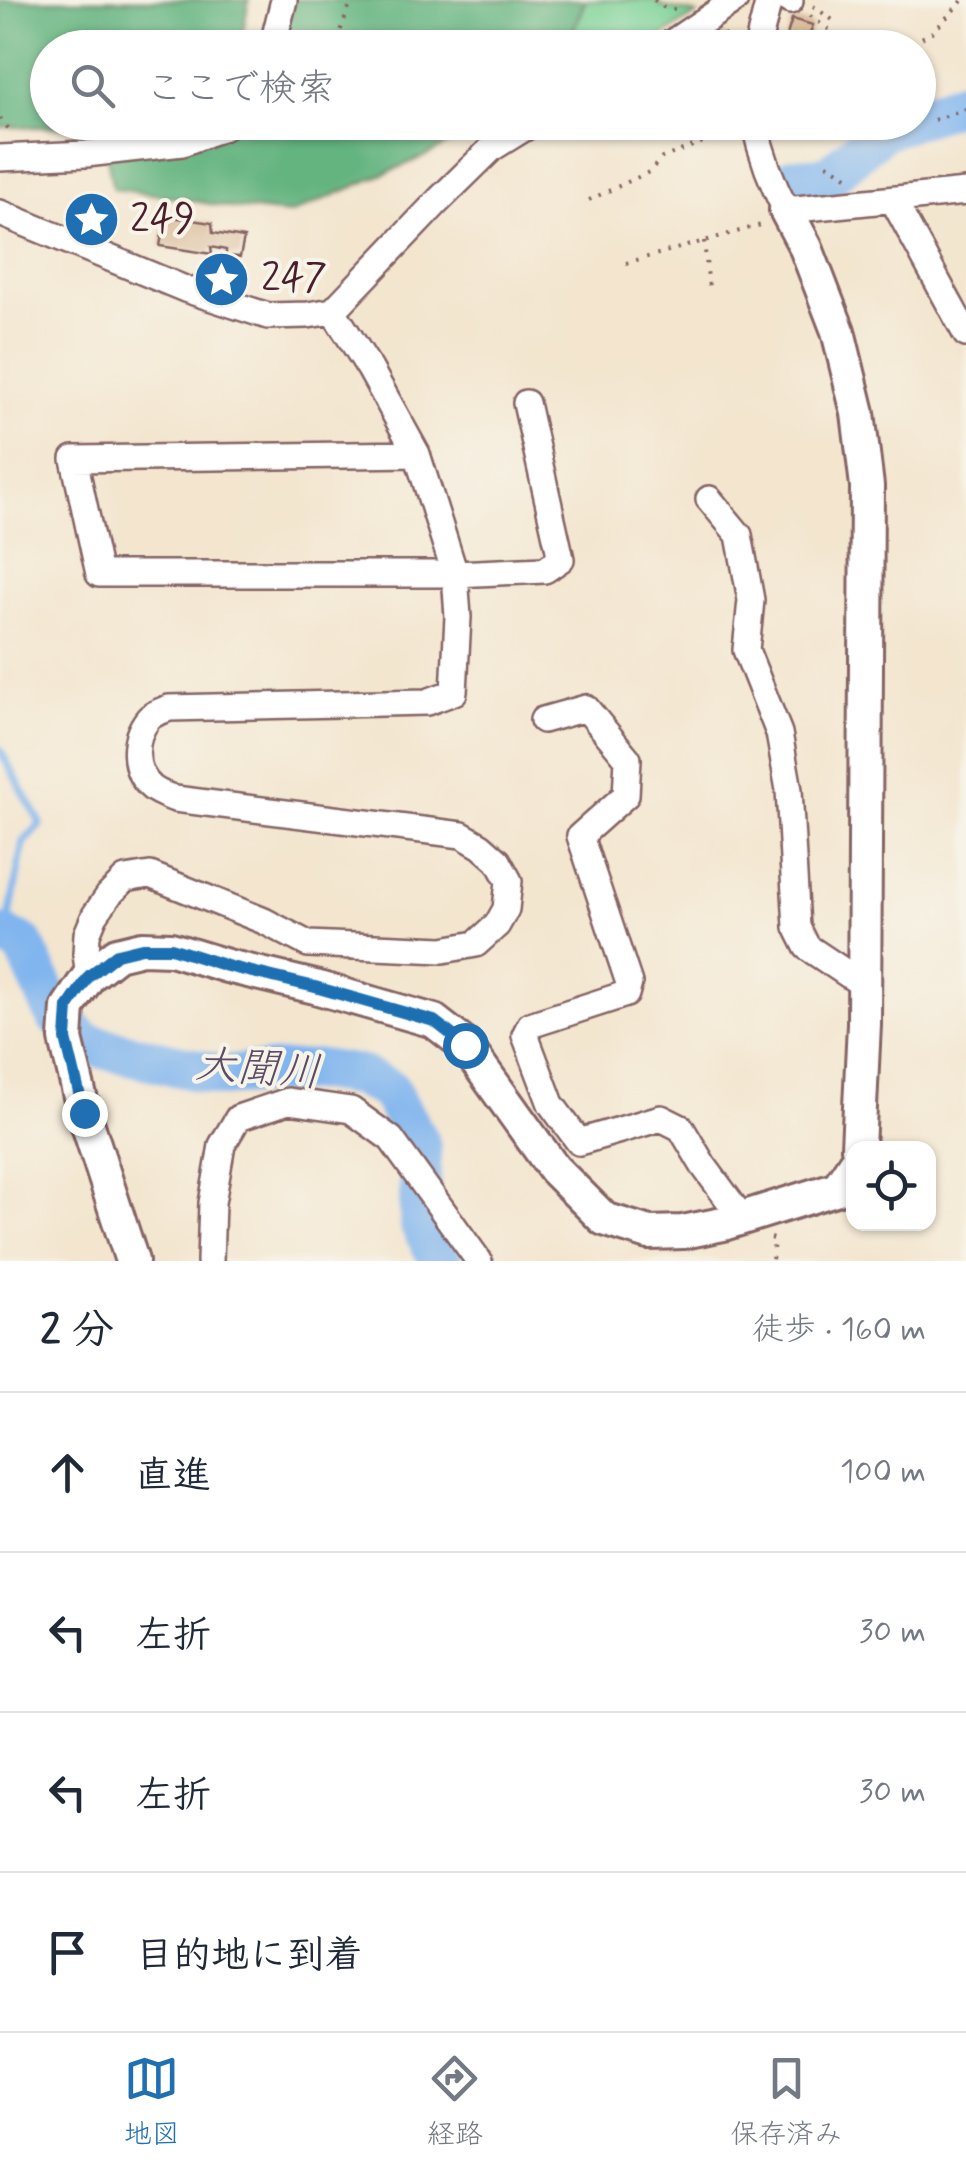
<!DOCTYPE html>
<html lang="ja">
<meta charset="utf-8">
<style>
:root{--surface:#fff;--page:#f6f6f7;--text:#1f2937;--muted:#747a83;--line:#e0e1e3;--accent:#1f6fb2}
body{margin:0;font-family:Mynerve,"Klee One",sans-serif;background:var(--page);color:var(--text)}
.controls{position:absolute;right:30px;bottom:30px;display:grid;overflow:hidden;border-radius:20px;box-shadow:0 2px 8px #0004}
.controls button{width:90px;height:90px;display:grid;place-items:center;padding:0;border:0;border-bottom:2px solid var(--line);background:var(--surface);color:var(--text);font:50px sans-serif}
.stop{position:absolute;width:30px;height:30px;margin:-22px;border:8px solid #1f6fb2;border-radius:50%;background:#fff}
.stop.end{background:#1f6fb2;border-color:#fff;box-shadow:0 2px 10px #0008}
.list{margin:0;padding:0;list-style:none}
h2{display:flex;justify-content:space-between;align-items:center;height:130px;margin:0;padding:0 40px;font-size:42px}
h2 small{font-size:32px;font-weight:400;color:var(--muted)}
.list li{display:grid;grid-template-columns:65px 1fr auto;gap:30px;align-items:center;box-sizing:border-box;height:160px;padding:0 40px;border-top:2px solid var(--line)}
.list b{display:block;font-size:38px;white-space:nowrap}
.list em{font-size:32px;font-style:normal;color:var(--muted)}
.icon{flex:none;width:55px;height:55px;fill:none;stroke:currentColor;stroke-width:2;stroke-linecap:round;stroke-linejoin:round}
.map{position:relative;flex:none;width:966px;height:1261px;overflow:hidden}
.search{position:absolute;background:var(--surface);box-shadow:0 2px 8px #0004;left:30px;right:30px;top:30px;height:110px;display:flex;align-items:center;gap:25px;box-sizing:border-box;padding:0 35px;border-radius:55px;color:var(--muted);font-size:38px}
.sheet{height:770px;background:var(--surface)}
nav{display:flex;justify-content:space-around;align-items:center;box-sizing:border-box;height:140px;border-top:2px solid var(--line);background:var(--surface);font-size:28px;color:var(--muted)}
nav a{display:grid;justify-items:center;gap:5px}
nav .on{color:var(--accent)}
.map>svg:first-child{display:block}
.green{fill:#7bd296;stroke:#627860;stroke-width:2.5}
.forest{fill:#64b47f;stroke:#576a55;stroke-width:2.5}
.lines{fill:none;stroke-linecap:round;stroke-linejoin:round}
.stream{stroke:#80b5ee;stroke-width:8}
.river{stroke:#80b5ee;stroke-width:42}
.building{fill:#d5b38d}
.minor-casing{stroke:#856464;stroke-width:30}
.tertiary-casing{stroke:#856464;stroke-width:38}
.path{stroke:#856464;stroke-width:4;stroke-dasharray:2.5 8;stroke-linecap:butt}
.minor{stroke:#fff;stroke-width:25}
.tertiary{stroke:#fff;stroke-width:32}
.route{stroke:#1f6fb2;stroke-width:12}
.labels{text-anchor:middle;dominant-baseline:central;stroke-width:8;stroke-linejoin:round;paint-order:stroke}
.poi-label{font-size:40px;fill:#4a1f2b;stroke:#f7f3e8;text-anchor:start}
.water-label{font-size:42px;font-style:italic;fill:#5a4c66;stroke:#f7f3e8}
</style>
<div class="map">
<svg width="966" height="1261" viewBox="0 0 966 1261">
<rect width="100%" height="100%" fill="#f7f3e8"/>
<filter id="ink" filterUnits="userSpaceOnUse"><feTurbulence type="fractalNoise" baseFrequency=".01" numOctaves="2"/><feDisplacementMap in="SourceGraphic" scale="20" xChannelSelector="R" yChannelSelector="G"/><feConvolveMatrix kernelMatrix="1 2 1 2 8 2 1 2 1" color-interpolation-filters="sRGB"/></filter>
<filter id="wash" filterUnits="userSpaceOnUse"><feTurbulence type="fractalNoise" baseFrequency=".0048" numOctaves="4" result="noise"/><feDisplacementMap in="SourceGraphic" scale="40" xChannelSelector="R" yChannelSelector="G"/><feGaussianBlur stdDeviation="2.25" result="paint"/><feColorMatrix in="noise" values="0 0 0 0 0 0 0 0 0 0 0 0 0 0 0 0 0 1.4 0 .05"/><feComposite in="paint" operator="in"/></filter>
<g filter="url(#wash)">
<rect width="100%" height="100%" fill="#f3e5ce"/>
<path class="green" d="M586 0H654L663 7 697 14 644 47H601L573 30Z"/>
<path class="forest" d="M0 0H249L240 47 48 48V122L127 123 117 127H0Z
M284 0H585L573 30 600 46 272 48Z
M228 123H490L423 157 290 214 233 208 160 195 113 189 106 151Z"/>
<g class="lines">
<path class="stream" d="M0 750 41 824 23 843 6 937"/>
<path class="river" d="M918 117 966 100
M792 179 828 177 882 130 904 122
M0 935 23 944 56 1015 87 1044 222 1076 320 1070 360 1076 389 1090 420 1146V1223L441 1261"/>
</g>
<g id="blocks">
<path class="building" d="M792 19 813 25 805 48H783Z
M715 33 718 36 724 34 731 45 728 48H694Z
M165 216 212 223 213 233 244 238 240 257 226 256V250L211 247 212 254 160 246Z"/>
</g>
</g>
<g filter="url(#ink)">
<use href="#blocks" fill-opacity="0" stroke="#856464" stroke-width="2.5"/>
<g class="lines">
<defs>
<path id="minor" d="M789 0 790 1
M272 48 284 0
M664 48 735 0
M757 48 769 0
M754 122C761 153 771 182 786 210L966 192
M0 158 86 154 182 143 224 127 228 122
M893 200 966 334
M0 213 185 289 268 316 308 315 333 311 438 201 492 148 534 122
M417 454 74 459 99 574H455L545 570 561 559 526 403
M709 499 739 535 751 600 746 650 779 733 789 790 797 927 807 947 864 985
M543 720 586 708 628 759 626 795 580 836 629 983 626 994 530 1025 525 1035 551 1104 579 1142 661 1118 681 1128 703 1165 742 1218
M89 976 86 954 87 934 95 915 109 895 125 879 150 875 264 921 308 944 443 950 476 944 497 925 506 909 509 881 498 861 481 846 462 835 175 799C168 796 158 793 152 788 132 771 132 739 148 719 153 713 162 711 169 708L427 702 454 692 458 617 455 574 417 454 370 369 333 311
M210 1261 212 1203 222 1145 238 1118 288 1101 351 1110 391 1139 479 1261"/>
<path id="tertiary" d="M786 210 806 248 838 331 858 413 867 486 864 1024 858 1148
M132 1261 84 1113 66 1039 68 1007 89 976 117 954 142 948 171 949 227 966 315 987 434 1021 465 1045 554 1169 604 1219 649 1233 683 1232 723 1224 838 1188 854 1164"/>
</defs>
<use href="#minor" class="minor-casing"/>
<use href="#tertiary" class="tertiary-casing"/>
<path class="path" d="M654 0 663 7 678 10
M813 6 837 23
M810 16 831 31
M903 47 933 32 963 0
M330 48 341 29 352 0
M0 118 12 133
M934 120 966 109
M827 164 849 177
M589 200 649 172 662 158 731 131
M704 241 709 288
M626 263 761 225
M771 1238 774 1239 772 1261"/>
<use href="#minor" class="minor"/>
<use href="#tertiary" class="tertiary"/>
</g>
</g>
<g class="lines" filter="url(#ink)">
<path class="route" d="M84 1113 66 1039 68 1007 89 976 117 954 142 948H171L227 966 315 987 434 1021 465 1045"/>
</g>
<defs>
<symbol id="sight-disc" viewBox="-11 -11 22 22"><circle r="9.5" fill="#1f6fb2" stroke="#f7f3e8"/><path d="M0-6L1.8-2.2L6-1.7L2.9 1.2L3.7 5.4L0 3.3L-3.7 5.4L-2.9 1.2L-6-1.7L-1.8-2.2Z" fill="#fff"/></symbol>
</defs>
<g fill-rule="evenodd">
<use href="#sight-disc" x="60" y="188" width="63" height="63"/>
<use href="#sight-disc" x="190" y="248" width="63" height="63"/>
</g>
<g class="labels">
<g class="poi-label">
<text x="130" y="220">249</text>
<text x="261" y="279">247</text>
</g>
<g class="water-label">
<text transform="translate(258 1070) rotate(4)">大聞川</text>
</g>
</g>
</svg>
<div class="controls">
<button><svg class="icon" aria-label="locate" viewBox="0 0 24 24"><circle cx="12" cy="12" r="6"/><path d="M12 2v4M12 18v4M2 12h4M18 12h4"/></svg></button>
</div>
<div class="stop" style="left:465px;top:1045px"></div>
<div class="stop end" style="left:84px;top:1113px"></div>
<div class="search"><svg class="icon" aria-label="search" viewBox="0 0 24 24"><circle cx="10" cy="10" r="6"/><path d="M15 15l6 6"/></svg>ここで検索</div>
</div>
<section class="sheet">
<h2>2 分<small>徒歩 · 160 m</small></h2>
<ul class="list">
<li><svg class="icon" aria-label="ahead" viewBox="0 0 24 24"><path d="M12 20V5M6 11l6-6 6 6"/></svg><div><b>直進</b></div><em>100 m</em></li>
<li><svg class="icon" aria-label="left" viewBox="0 0 24 24"><path d="M17 20v-9H6M10 6l-5 5 5 5"/></svg><div><b>左折</b></div><em>30 m</em></li>
<li><svg class="icon" aria-label="left" viewBox="0 0 24 24"><path d="M17 20v-9H6M10 6l-5 5 5 5"/></svg><div><b>左折</b></div><em>30 m</em></li>
<li><svg class="icon" aria-label="arrive" viewBox="0 0 24 24"><path d="M6 21V4h12l-3 4 3 4H6"/></svg><div><b>目的地に到着</b></div></li>
</ul>
</section>
<nav>
<a class="on"><svg class="icon" aria-label="map" viewBox="0 0 24 24"><path d="M3 6l6-2 6 2 6-2v14l-6 2-6-2-6 2zM9 4v14M15 6v14"/></svg>地図</a>
<a><svg class="icon" aria-label="directions" viewBox="0 0 24 24"><path d="M12 3l9 9-9 9-9-9zM9 14v-3h6M13 9l2 2-2 2"/></svg>経路</a>
<a><svg class="icon" aria-label="saved" viewBox="0 0 24 24"><path d="M7 4h10v16l-5-4-5 4z"/></svg>保存済み</a>
</nav>
